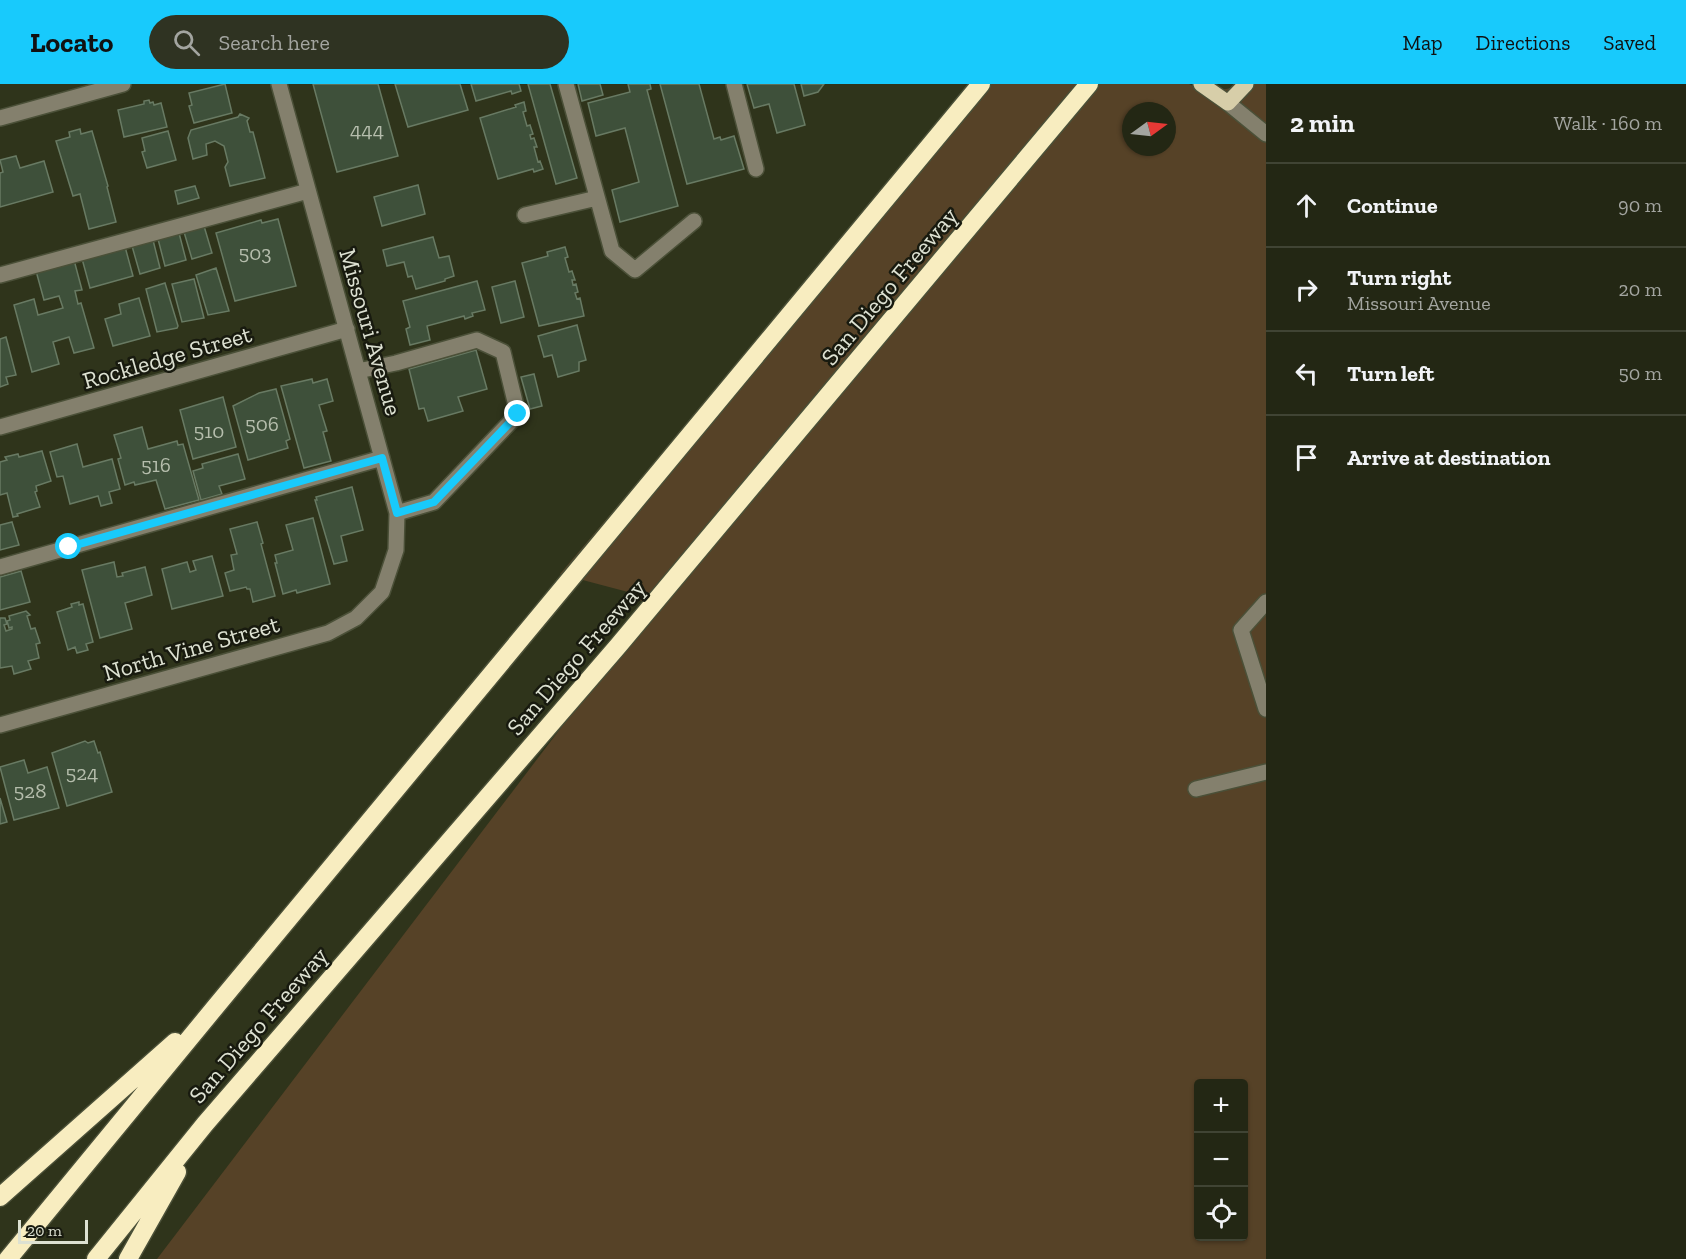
<!DOCTYPE html>
<meta charset="utf-8">
<style>
:root{--surface:#232714;--page:#2f3322;--text:#f1f3f6;--muted:#a3a5a0;--line:#404434;--accent:#18cafc}
body{margin:0;font-family:"Zilla Slab",serif;background:var(--page);color:var(--text)}
.controls{position:absolute;right:18px;bottom:18px;display:grid;overflow:hidden;border-radius:6px;box-shadow:0 2px 4px #0004}
.controls button{width:54px;height:54px;display:grid;place-items:center;padding:0;border:0;border-bottom:2px solid var(--line);background:var(--surface);color:var(--text);font:30px sans-serif}
.compass{position:absolute;left:1122px;top:18px;width:54px;height:54px;border-radius:50%;background:var(--surface);box-shadow:0 2px 4px #0004;rotate:75deg}
.scale{position:absolute;left:18px;bottom:15px;width:70px;box-sizing:border-box;padding-left:6px;border:3px solid #dde1d2;border-top:0;font-size:16px;line-height:21px;white-space:nowrap;color:#dde1d2;-webkit-text-stroke:4px #181a0f;paint-order:stroke}
.stop{position:absolute;width:18px;height:18px;margin:-14px;border:4px solid #18cafc;border-radius:50%;background:#fff}
.stop.end{background:#18cafc;border-color:#fff;box-shadow:0 2px 6px #0008}
.list{margin:0;padding:0;list-style:none}
h2{display:flex;justify-content:space-between;align-items:center;height:78px;margin:0;padding:0 24px;font-size:26px}
h2 small{font-size:20px;font-weight:400;color:var(--muted)}
.list li{display:grid;grid-template-columns:39px 1fr auto;gap:18px;align-items:center;box-sizing:border-box;height:84px;padding:0 24px;border-top:2px solid var(--line)}
.list b{display:block;font-size:22px;white-space:nowrap}
.list p{margin:0;font-size:20px;white-space:nowrap;color:var(--muted)}
.list em{font-size:20px;font-style:normal;color:var(--muted)}
.icon{flex:none;width:33px;height:33px;fill:none;stroke:currentColor;stroke-width:2;stroke-linecap:round;stroke-linejoin:round}
.map{position:relative;flex:none;width:1266px;height:1175px;overflow:hidden}
header{display:flex;align-items:center;gap:36px;box-sizing:border-box;height:84px;padding:0 30px;background:var(--accent);color:#111}
header strong{font-size:28px}
nav{display:flex;gap:33px;margin-inline-start:auto;font-size:21px}
.search{width:420px;height:54px;background:var(--page);display:flex;align-items:center;gap:15px;box-sizing:border-box;padding:0 21px;border-radius:33px;color:var(--muted);font-size:22px}
main{display:flex}
aside{flex:1;background:var(--surface)}
.map>svg:first-child{display:block}
.green{fill:#564227;fill-rule:evenodd}
.building{fill:#3e503a;stroke:#687a63;stroke-width:1.5}
.lines{fill:none;stroke-linecap:round;stroke-linejoin:round}
.minor-casing{stroke:#4b5038;stroke-width:18}
.major-casing{stroke:#4b5038;stroke-width:18}
.highway-casing{stroke:#4b5038;stroke-width:21}
.minor{stroke:#84806d;stroke-width:15}
.major{stroke:#d7cea9;stroke-width:15}
.highway{stroke:#f8edc0;stroke-width:18}
.route{stroke:#18cafc;stroke-width:8}
.labels{text-anchor:middle;dominant-baseline:central;stroke-width:5;stroke-linejoin:round;paint-order:stroke}
.number-label{font-size:21px;fill:#b5bdac}
.street-label{font-size:24px;fill:#dde1d2;stroke:#181a0f}
</style>
<header>
<strong>Locato</strong>
<div class="search"><svg class="icon" aria-label="search" viewBox="0 0 24 24"><circle cx="10" cy="10" r="6"/><path d="M15 15l6 6"/></svg>Search here</div>
<nav><a>Map</a><a>Directions</a><a>Saved</a></nav>
</header>
<main>
<div class="map">
<svg width="1266" height="1175" viewBox="0 0 1266 1175">
<rect width="100%" height="100%" fill="#2f341b"/>
<path class="green" d="M974 0H1189C1214 12 1223 5 1246 0 1252 0 1260 0 1266 0V1175H157L652 524 628 508 560 490ZM1131 27H1167V63H1131ZM1198 1000H1244V1152H1198Z"/>
<path class="building" d="M225 0 232 29 194 39 189 22 192 21 189 9Z
M313 0H378L398 72 337 88Z
M395 0H460L468 26 408 43Z
M471 0H519L521 7 512 10 511 7 476 17Z
M528 0H550L577 94 556 100Z
M578 0H600L603 11 582 17Z
M628 0H650L651 5 647 6 678 122 620 138 612 106 639 98 625 44 596 52 588 19 630 8Z
M660 0H699L714 55 720 53 721 56 734 52 744 85 687 100Z
M747 0H794L805 41 777 49 769 20 754 24Z
M801 0H824L818 8 804 12Z
M149 16 150 19 153 18 154 21 161 19 167 43 124 53 118 26 144 20V17Z
M524 18 526 27 523 28 527 42 530 41 533 50 530 51 531 55 534 54 537 63H534L538 78 540 77 543 85 534 88 533 85 498 95 480 34 516 23 515 21Z
M240 30 249 34 247 37 250 48H253L265 94 230 102 225 83 228 78 224 62 215 57 206 60 207 71 193 75 188 54 191 46 238 33Z
M80 45 81 50 92 47 108 102 107 103 116 138 89 145 80 110 73 112 56 57 70 53 69 48Z
M168 47 176 76 147 84 142 68 145 67 142 54Z
M16 72 20 84 44 77 53 108 0 123V89L3 88 0 76Z
M418 101 425 130 382 142 374 113Z
M195 102 199 114 178 120 175 107Z
M278 135 296 202 235 217 216 149 261 136 262 139Z
M204 142 212 169 192 175 184 148Z
M179 149 186 176 165 182 158 155Z
M433 153 439 174 449 172 454 192 445 195V197L416 205 412 192 408 193 404 178 387 182 383 166Z
M153 156 160 184 140 190 132 162Z
M124 159 133 192 90 204 81 171Z
M565 163 568 173 565 174 569 188 572 187 575 196H572L573 201 576 200 578 208 575 209 577 215 580 214 584 232 539 242 522 179 548 172 547 168Z
M74 176 82 206 75 207 78 220 81 219 94 264 74 269 69 253 53 258 59 280 32 288 14 221 34 215 38 231 63 224 59 212 44 216 36 187Z
M216 184 229 227 208 231 196 191Z
M194 195 204 234 182 238 172 200Z
M477 197 485 226 472 229 473 232 465 235 464 232 427 242 430 256 410 261 406 245 410 243 403 217Z
M515 197 524 233 501 239 492 203Z
M165 199 178 242 177 244 157 248 146 205Z
M139 214 150 252 113 262 105 235 121 230 119 220Z
M577 241 586 276 579 278V287L558 293 552 271 544 273 538 252Z
M6 253 16 291 6 293 8 300 0 303V255Z
M476 266 487 305 458 313 463 327 428 337 424 324 419 325 409 285Z
M534 290 542 322 530 325 521 293Z
M312 295 313 299 327 295 333 317 319 321 327 347 323 348 331 377 304 384 281 302Z
M276 305 290 355 286 357 288 364 248 376 233 322 259 309Z
M223 313 236 363 193 375 180 326Z
M142 343 148 365 177 357 178 361 183 360 199 416 165 425 156 396 135 401 134 398 125 401 118 375 121 374 114 351Z
M77 360 83 383 112 375 120 405 109 408 112 419 101 422 98 412 70 420 63 392 57 393 50 368Z
M42 367 51 397 36 402 37 407 35 408 40 423 17 430 18 432 13 433 7 409 0 411V378L7 376 5 373 18 370 19 373Z
M238 370 245 395 219 402 222 410 201 416 193 387 203 384 202 380Z
M352 403 363 446 341 452 347 477 334 480 315 416H317L316 413Z
M313 434 330 500 297 509 296 506 283 510 275 479H277L275 471 293 466 286 441Z
M12 438 19 461 0 466V441Z
M257 438 263 459 261 460 275 512 253 518 250 505H247L246 503 230 507 225 489 234 486 231 471 237 470 230 445Z
M212 472 223 512 172 525 162 485 187 478 190 488 196 486 193 477Z
M114 478 117 493 123 492 122 489 145 483 152 511 125 519 132 545 100 554 82 486Z
M21 487 30 518 0 526V493Z
M79 518V521L83 520 93 558 86 560 88 566 77 569 75 563 68 566 57 528 72 523 71 520Z
M26 527 30 531 27 532 31 545 35 544 40 559 36 560 39 574 28 577 31 585 14 590 12 582 0 584V534H5L7 540 4 541 6 547 12 545V543L9 544 7 537 10 536 9 532Z
M85 657 88 659 94 657 98 669 100 668 112 708 67 722 52 669Z
M24 676 28 689 47 683 59 724 14 736 0 683Z
M0 714 7 738 0 740Z"/>
<g class="lines">
<defs>
<path id="minor" d="M566 0 612 167 635 186 694 137
M734 0 756 85
M1228 19 1266 50
M0 34 123 0
M525 131 597 114
M0 191 308 107
M358 287 396 279 477 256 503 268 518 330 434 418 397 429
M0 343 347 245
M0 483 382 374
M1266 518 1241 546 1266 625
M0 641 328 549 356 534 382 508 396 466 397 429 279 0
M1196 705 1266 688"/>
<path id="major" d="M1201 0 1228 19 1246 0"/>
<path id="highway" d="M0 1113 175 958
M8 1175 217 921 981 0
M96 1175 205 1040 618 562 1089 0
M128 1175 177 1088"/>
</defs>
<use href="#minor" class="minor-casing"/>
<use href="#major" class="major-casing"/>
<use href="#highway" class="highway-casing"/>
<use href="#minor" class="minor"/>
<use href="#major" class="major"/>
<use href="#highway" class="highway"/>
</g>
<g class="lines">
<path class="route" d="M69 463 382 374 397 429 434 418 518 330"/>
</g>
<g class="labels">
<g class="number-label">
<text x="367" y="45">444</text>
<text x="255" y="168">503</text>
<text x="262" y="339">506</text>
<text x="209" y="346">510</text>
<text x="156" y="380">516</text>
<text x="82" y="688">524</text>
<text x="30" y="706">528</text>
</g>
<g class="street-label">
<text transform="translate(889 202) rotate(-50)">San Diego Freeway</text>
<text transform="translate(371 248) rotate(74)">Missouri Avenue</text>
<text transform="translate(167 273) rotate(-16)">Rockledge Street</text>
<text transform="translate(191 564) rotate(-16)">North Vine Street</text>
<text transform="translate(576 573) rotate(-49)">San Diego Freeway</text>
<text transform="translate(258 941) rotate(-49)">San Diego Freeway</text>
</g>
</g>
</svg>
<div class="controls">
<button>+</button>
<button>−</button>
<button><svg class="icon" aria-label="locate" viewBox="0 0 24 24"><circle cx="12" cy="12" r="6"/><path d="M12 2v4M12 18v4M2 12h4M18 12h4"/></svg></button>
</div>
<svg class="compass" viewBox="-18 -18 36 36"><path d="M0-13l5 13h-10z" fill="#e53935"/><path d="M0 13l5-13h-10z" fill="#a3a5a0"/></svg>
<div class="scale">20 m</div>
<div class="stop" style="left:69px;top:463px"></div>
<div class="stop end" style="left:518px;top:330px"></div>
</div>
<aside>
<h2>2 min<small>Walk · 160 m</small></h2>
<ul class="list">
<li><svg class="icon" aria-label="ahead" viewBox="0 0 24 24"><path d="M12 20V5M6 11l6-6 6 6"/></svg><div><b>Continue</b></div><em>90 m</em></li>
<li><svg class="icon" aria-label="right" viewBox="0 0 24 24"><path d="M7 20v-9h11M14 6l5 5-5 5"/></svg><div><b>Turn right</b><p>Missouri Avenue</p></div><em>20 m</em></li>
<li><svg class="icon" aria-label="left" viewBox="0 0 24 24"><path d="M17 20v-9H6M10 6l-5 5 5 5"/></svg><div><b>Turn left</b></div><em>50 m</em></li>
<li><svg class="icon" aria-label="arrive" viewBox="0 0 24 24"><path d="M6 21V4h12l-3 4 3 4H6"/></svg><div><b>Arrive at destination</b></div></li>
</ul>
</aside>
</main>
